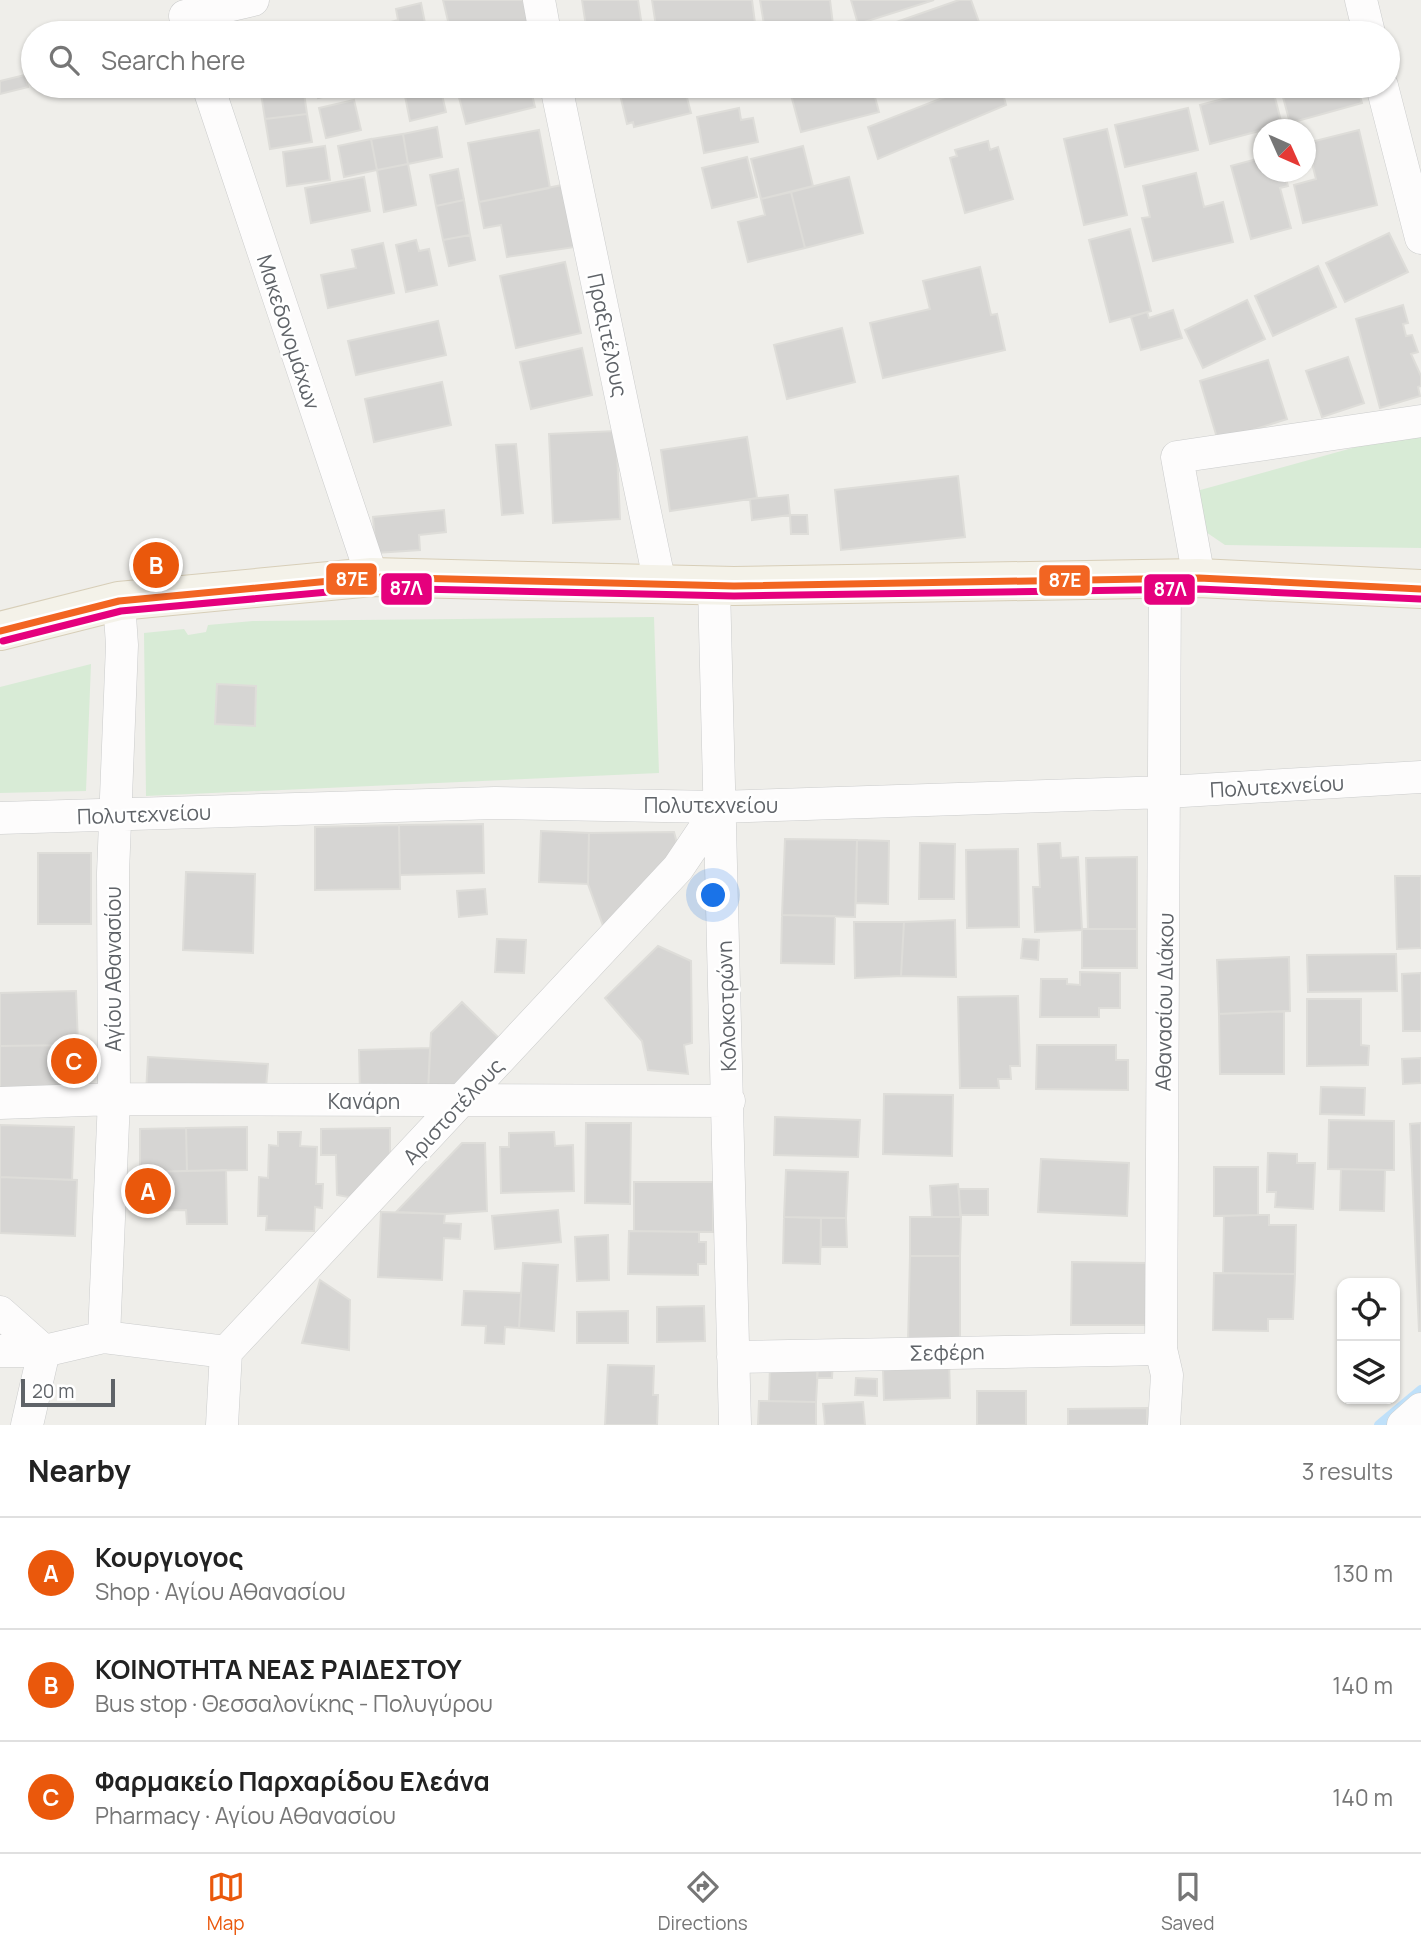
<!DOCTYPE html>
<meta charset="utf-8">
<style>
:root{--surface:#fff;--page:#f2f2f2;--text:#222;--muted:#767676;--line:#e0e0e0;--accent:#ea580c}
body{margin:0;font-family:Manrope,sans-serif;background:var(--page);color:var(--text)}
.controls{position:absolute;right:21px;bottom:21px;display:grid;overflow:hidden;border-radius:14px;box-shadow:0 2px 5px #0004}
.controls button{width:63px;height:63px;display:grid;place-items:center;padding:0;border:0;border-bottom:2px solid var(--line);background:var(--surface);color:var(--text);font:35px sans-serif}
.compass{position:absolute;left:1253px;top:119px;width:63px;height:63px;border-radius:50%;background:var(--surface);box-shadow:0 2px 5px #0004;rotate:135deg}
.scale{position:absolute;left:21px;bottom:18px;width:94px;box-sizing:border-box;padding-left:7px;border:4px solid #5f6368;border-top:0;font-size:19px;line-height:24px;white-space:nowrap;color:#5f6368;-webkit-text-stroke:5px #fff;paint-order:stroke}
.you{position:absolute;left:714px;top:896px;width:24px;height:24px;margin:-18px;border:5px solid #fff;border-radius:50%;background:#1a73e8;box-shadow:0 0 0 10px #1a73e833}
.badge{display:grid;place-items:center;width:46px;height:46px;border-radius:50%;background:var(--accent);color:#fff;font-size:23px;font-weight:700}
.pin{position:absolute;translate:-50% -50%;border:4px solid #fff;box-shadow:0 2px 7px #0006}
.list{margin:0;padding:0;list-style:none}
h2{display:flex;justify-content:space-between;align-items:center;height:91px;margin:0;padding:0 28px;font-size:30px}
h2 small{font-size:23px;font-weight:400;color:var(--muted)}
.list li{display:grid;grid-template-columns:46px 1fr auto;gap:21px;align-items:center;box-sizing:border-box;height:112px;padding:0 28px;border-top:2px solid var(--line)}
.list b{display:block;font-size:26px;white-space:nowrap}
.list p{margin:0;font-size:23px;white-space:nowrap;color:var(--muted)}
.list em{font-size:23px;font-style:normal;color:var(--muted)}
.icon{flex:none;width:38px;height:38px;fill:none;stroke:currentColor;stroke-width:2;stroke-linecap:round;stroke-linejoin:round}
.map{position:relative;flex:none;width:1421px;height:1425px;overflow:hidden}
.search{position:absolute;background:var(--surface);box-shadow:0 2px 5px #0004;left:21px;right:21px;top:21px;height:77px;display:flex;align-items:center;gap:18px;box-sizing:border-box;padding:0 24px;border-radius:38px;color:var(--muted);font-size:26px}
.sheet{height:427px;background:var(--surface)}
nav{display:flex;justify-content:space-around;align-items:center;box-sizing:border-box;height:98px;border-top:2px solid var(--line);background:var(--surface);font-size:19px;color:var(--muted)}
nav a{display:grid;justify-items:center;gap:4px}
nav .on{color:var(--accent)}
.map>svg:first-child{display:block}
.green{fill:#d8ebd6}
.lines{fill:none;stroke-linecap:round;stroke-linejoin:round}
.stream{stroke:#bfe0f9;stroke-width:10}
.building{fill:#d6d5d3;stroke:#deddd9;stroke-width:2}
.minor-casing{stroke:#cbcccc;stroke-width:33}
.major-casing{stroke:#d7ceb8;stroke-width:40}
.minor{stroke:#fdfcfc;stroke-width:32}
.major{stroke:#f4f2e9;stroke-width:38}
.bus-1-casing{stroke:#fff;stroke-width:12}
.bus-2-casing{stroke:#fff;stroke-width:12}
.bus-1{stroke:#f26522;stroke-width:7}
.bus-2{stroke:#e5007d;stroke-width:7}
.labels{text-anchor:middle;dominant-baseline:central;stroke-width:5;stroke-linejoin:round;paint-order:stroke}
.street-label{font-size:21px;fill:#5f6368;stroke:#fff}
.line-badge{stroke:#fff;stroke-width:2.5}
.badge-label{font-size:19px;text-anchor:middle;font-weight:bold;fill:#fff}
</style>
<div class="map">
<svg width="1421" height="1425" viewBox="0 0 1421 1425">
<rect width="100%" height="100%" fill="#efeeea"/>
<path class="green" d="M1421 429V548L1225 545 1200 528 1193 492Z
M654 617 659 773 146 796 144 633 184 629 188 635 206 632 208 625 253 621Z
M91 664 86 791 0 793V687Z"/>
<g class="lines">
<path class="stream" d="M1379 1425 1421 1390"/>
</g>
<path class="building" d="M443 0H523L531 33H443L441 23 448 21Z
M582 0H638L643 33H587Z
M652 0H752L755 23 698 33H657Z
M760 0H830L834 33H749L765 31Z
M851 0H934L858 24Z
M959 0H971L983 33H865Z
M421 3 427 33H393L391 22 398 20 396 9Z
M25 75 28 87 0 94V81Z
M303 86 307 114 265 119 260 87Z
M315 86H353L354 90 318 98Z
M426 86H440L446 112 410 121 404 91Z
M456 86H530L535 107 466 124Z
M618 86H684L691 113 634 127 633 122 627 124Z
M828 86H872L879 112 801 132 791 95Z
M973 86H1001L1006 105 878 159 868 127Z
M1272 86 1282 125 1210 144 1200 105Z
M1280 86H1357L1362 103 1290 123Z
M354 100 361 130 326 138 319 108Z
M739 108 741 120 753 118 758 142 704 153 697 117Z
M1188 108 1198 150 1125 167 1115 125Z
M307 114 312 142 270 149 265 119Z
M437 127 442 157 408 164 403 134Z
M1107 129 1127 215 1084 225 1064 139Z
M539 130 550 188 479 202 468 143Z
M1359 130 1377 205 1303 223 1294 185 1316 179 1307 143Z
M403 134 408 164 377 170 371 139Z
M371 139 377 170 344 177 338 146Z
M988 141 990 150 998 147 1013 199 965 213 950 158 957 156 955 150Z
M325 146 330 180 287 186 283 152Z
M803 146 813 186 761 199 751 159Z
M747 157 757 197 712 208 702 168Z
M1264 157V172H1284L1288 186 1280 188 1291 228 1251 239 1231 166Z
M408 164 416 205 384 212 377 170Z
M458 169 464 200 436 206 430 175Z
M1196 173 1204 207 1223 202 1233 242 1153 261 1142 218 1150 217 1143 186Z
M364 177 370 211 311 223 305 188Z
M849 177 863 233 805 248 791 192Z
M562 185 575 247 507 257 501 225 484 228 479 202Z
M791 192 805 248 748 262 738 222 765 215 761 199Z
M464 200 470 235 443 240 436 206Z
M1130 229 1151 311 1110 322 1089 240Z
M1389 233 1408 272 1345 302 1326 263Z
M470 235 475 260 449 266 443 240Z
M416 240 419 251 429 249 437 285 406 292 396 245Z
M383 243 394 293 328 308 321 275 356 268 352 250Z
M565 262 581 333 516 348 500 276Z
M1318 266 1336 307 1273 336 1255 296Z
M980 267 991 315 997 314 1005 350 883 378 870 323 930 309 923 281Z
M1247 300 1265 339 1203 368 1185 330Z
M1403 305 1408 323 1403 324 1406 336 1412 335 1418 352 1411 354 1421 376V386L1418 387 1420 396 1380 408 1356 319Z
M1173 310 1182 338 1141 350 1131 317 1147 312 1149 318Z
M438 321 446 355 356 375 348 341Z
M842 328 855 382 787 399 774 345Z
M582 348 592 395 531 409 520 362Z
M1348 357 1364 403 1322 417 1306 371Z
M1268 360 1287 419 1218 441 1200 381Z
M442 382 451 425 374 442 365 399Z
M616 431 620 519 553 523 549 434Z
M747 437 757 498 670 511 661 450Z
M516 444 523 513 502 515 496 445Z
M958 476 965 537 841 550 835 490Z
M788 495 790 515 752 520 750 499Z
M444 510 446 532 419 535 420 550 376 553 373 517Z
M790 515H807L808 534H791Z
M217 684 256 686 255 726 215 724Z
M483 824 484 873 400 875 399 825Z
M399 825 400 889 315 890V827Z
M541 831 589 833 588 884 539 882Z
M674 832 679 851 605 931 588 884 589 833Z
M785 839 857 840 855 917 782 915Z
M857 840 889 841 888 904 856 903Z
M920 843 955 844 954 899H919Z
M1060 843 1061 858 1078 857 1082 930 1035 932 1033 887H1040L1038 844Z
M1018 849 1019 927 967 928 966 850Z
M38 853H91V924H38Z
M1137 857V929H1088L1086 858Z
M186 872 255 874 253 953 183 950Z
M1395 876H1421V948L1397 949Z
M485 889 487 914 459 917 457 891Z
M782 915 835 916 834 964 781 963Z
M955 920 956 977 901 976 904 922Z
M854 922H904L901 976 855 978Z
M1082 929H1137V968H1082Z
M497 939 526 940 524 973 495 972Z
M1023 939 1039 940 1038 960 1021 958Z
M658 946 691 961 692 1043 684 1045 688 1074 648 1070 642 1041 605 998Z
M1396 954 1397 991 1308 992 1307 955Z
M1289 957 1290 1011 1219 1014 1217 960Z
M1080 972 1120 973V1008H1099V1017H1040L1041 979H1067V984L1080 985Z
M1421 973V1031H1403L1402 974Z
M76 991 78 1045 0 1046V993Z
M1018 996 1020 1066H1010L1011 1079H998L999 1088H960L958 997Z
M1307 999H1361V1045L1369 1046 1368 1065 1307 1066Z
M462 1002 505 1044 455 1094 428 1092 431 1033Z
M1284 1011V1074H1220L1219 1014Z
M78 1045V1092L0 1094V1046Z
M1037 1045H1116V1060H1128V1090L1036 1089Z
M430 1048 428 1092 360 1095 359 1050Z
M148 1057 268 1064 265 1099 146 1093Z
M1421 1058V1083L1403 1084 1402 1059Z
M1321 1087 1365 1088 1364 1115 1320 1114Z
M884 1094 953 1095 952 1156 883 1154Z
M775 1117 860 1120 858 1157 774 1155Z
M1329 1120 1394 1121V1170L1328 1169Z
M586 1123H631L630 1204 585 1203Z
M1421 1123V1331H1419L1410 1124Z
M0 1125 74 1127 72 1180 0 1177Z
M247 1127V1170L187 1171 186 1128Z
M186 1128 187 1171 140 1172V1129Z
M390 1128V1165L359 1199 337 1195 336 1155H321V1129Z
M278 1132H301L300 1146 317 1147 316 1184H323L322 1208 315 1207 314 1231 266 1230 267 1216H258L259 1177 268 1178 269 1145 278 1146Z
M554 1132 555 1146 573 1145 574 1191 501 1193 500 1147H509V1133Z
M462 1143H485L487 1211 445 1214 396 1212Z
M1268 1153 1297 1154V1163H1315L1313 1209 1275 1207 1276 1192H1267Z
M1041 1159 1129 1163 1127 1216 1038 1212Z
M1214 1167H1258V1215L1214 1216Z
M1341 1169 1385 1170 1384 1211 1340 1210Z
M226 1170 227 1224H187L186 1210 141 1211 140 1172Z
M786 1170 848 1172 846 1218 784 1217Z
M0 1177 77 1180 75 1236 0 1233Z
M634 1182H713V1232L634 1231Z
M958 1184 961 1217H932L930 1186Z
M959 1189H988V1215H960Z
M558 1210 561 1242 495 1249 492 1216Z
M381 1212 445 1214 444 1223 461 1224 460 1239 444 1238 442 1280 378 1277Z
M1258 1215H1269V1225H1296L1295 1274 1223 1273 1224 1216Z
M784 1217 821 1218 820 1264 783 1263Z
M910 1217H961L960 1256H910Z
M821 1218H846L847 1247H821Z
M629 1231 699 1232V1242H706V1264H698V1275L628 1274Z
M608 1235 609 1280 577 1281 575 1237Z
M910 1256H960V1341L908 1342Z
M1072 1262 1149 1263 1148 1325H1071Z
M523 1263 558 1265 554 1331 519 1328Z
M1214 1273 1295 1274 1293 1319H1268V1331L1213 1330Z
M320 1280 350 1300 349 1350 302 1343Z
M464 1291 521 1293 519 1328 505 1327 504 1344 485 1343 486 1326 462 1325Z
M704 1306 705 1341 657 1342V1307Z
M628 1311V1343H577V1312Z
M818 1357 833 1358 832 1378H817Z
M949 1357 950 1398 884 1400 883 1370 908 1369Z
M608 1365 654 1366 653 1395H658L657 1425H605Z
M770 1365 818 1366 816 1402 769 1401Z
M856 1378 877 1379V1396L855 1395Z
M977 1391H1026V1425H977Z
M759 1401 816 1402V1425H758Z
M863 1402 865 1425H825L823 1404Z
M1147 1408V1425H1068V1409Z"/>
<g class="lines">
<defs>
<path id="minor" d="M539 0 545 33
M1361 0 1369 33
M185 16 253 0
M208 86 372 577
M556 86 660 584
M1382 86 1421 238
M1199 578 1177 457 1421 421
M714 586 735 1425
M0 818 495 803 719 807 1166 792 1421 777
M0 1103 114 1099 729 1101
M0 1312 44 1351 27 1425
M104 1337 114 1099 113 873 122 645 119 601
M0 1351H44L104 1337 226 1352
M733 1357 1161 1349
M222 1425 226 1352 678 868 719 807
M1164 1425 1167 1375 1161 1349 1165 577
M1403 1425 1421 1409"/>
<path id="major" d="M0 631 119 601 372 577 734 586 1199 578 1421 589"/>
</defs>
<use href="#minor" class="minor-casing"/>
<use href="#major" class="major-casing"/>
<use href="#minor" class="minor"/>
<use href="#major" class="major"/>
<defs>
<path id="bus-1" d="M0 631 119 601 372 577 734 586 1199 578 1421 589"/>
<path id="bus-2" d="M3 641 121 611 372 588 734 596 1199 589 1420 599"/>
</defs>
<use href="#bus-1" class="bus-1-casing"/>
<use href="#bus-2" class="bus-2-casing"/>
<use href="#bus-1" class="bus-1"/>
<use href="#bus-2" class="bus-2"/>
</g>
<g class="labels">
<g class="street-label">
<text transform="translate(289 332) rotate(72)">Μακεδονομάχων</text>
<text transform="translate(608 335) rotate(78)">Πραξιτέλους</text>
<text transform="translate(1277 786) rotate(-3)">Πολυτεχνείου</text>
<text x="711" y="805">Πολυτεχνείου</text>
<text transform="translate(144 814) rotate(-2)">Πολυτεχνείου</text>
<text transform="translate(113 969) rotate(-90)">Αγίου Αθανασίου</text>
<text transform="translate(1164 1002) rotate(-89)">Αθανασίου Διάκου</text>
<text transform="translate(726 1006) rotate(-92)">Κολοκοτρώνη</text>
<text x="364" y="1101">Κανάρη</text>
<text transform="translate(453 1111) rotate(-47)">Αριστοτέλους</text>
<text transform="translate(947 1352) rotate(-1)">Σεφέρη</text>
</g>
</g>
<g class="line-badge">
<rect x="325" y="562" width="53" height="34" rx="7" fill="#f26522"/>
<rect x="1038" y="564" width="53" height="33" rx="7" fill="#f26522"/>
<rect x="380" y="572" width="53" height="34" rx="7" fill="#e5007d"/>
<rect x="1143" y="573" width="53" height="33" rx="7" fill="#e5007d"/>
</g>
<g class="badge-label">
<text x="352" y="586">87Ε</text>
<text x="1065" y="587">87Ε</text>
<text x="406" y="595">87Λ</text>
<text x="1170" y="596">87Λ</text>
</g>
</svg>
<div class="controls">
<button><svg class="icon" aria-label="locate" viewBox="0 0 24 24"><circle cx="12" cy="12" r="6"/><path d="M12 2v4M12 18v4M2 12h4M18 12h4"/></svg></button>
<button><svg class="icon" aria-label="layers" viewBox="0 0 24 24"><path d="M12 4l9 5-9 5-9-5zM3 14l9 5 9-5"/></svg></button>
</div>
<svg class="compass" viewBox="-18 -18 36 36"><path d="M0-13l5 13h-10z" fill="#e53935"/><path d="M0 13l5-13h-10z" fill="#767676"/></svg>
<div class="scale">20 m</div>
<div class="you"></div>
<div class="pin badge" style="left:148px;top:1191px">A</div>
<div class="pin badge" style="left:156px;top:565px">B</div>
<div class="pin badge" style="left:74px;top:1061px">C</div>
<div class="search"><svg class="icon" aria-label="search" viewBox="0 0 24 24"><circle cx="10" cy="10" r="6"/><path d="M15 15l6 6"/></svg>Search here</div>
</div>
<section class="sheet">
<h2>Nearby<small>3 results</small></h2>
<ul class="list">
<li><span class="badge">A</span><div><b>Κουργιογος</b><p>Shop · Αγίου Αθανασίου</p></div><em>130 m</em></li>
<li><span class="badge">B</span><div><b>ΚΟΙΝΟΤΗΤΑ ΝΕΑΣ ΡΑΙΔΕΣΤΟΥ</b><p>Bus stop · Θεσσαλονίκης - Πολυγύρου</p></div><em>140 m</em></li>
<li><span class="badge">C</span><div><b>Φαρμακείο Παρχαρίδου Ελεάνα</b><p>Pharmacy · Αγίου Αθανασίου</p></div><em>140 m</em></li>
</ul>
</section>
<nav>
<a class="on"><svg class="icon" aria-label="map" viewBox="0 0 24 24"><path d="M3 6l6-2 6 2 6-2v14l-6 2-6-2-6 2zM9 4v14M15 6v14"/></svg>Map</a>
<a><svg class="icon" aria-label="directions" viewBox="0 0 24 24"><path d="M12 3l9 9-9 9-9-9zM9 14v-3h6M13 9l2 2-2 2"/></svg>Directions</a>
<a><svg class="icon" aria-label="saved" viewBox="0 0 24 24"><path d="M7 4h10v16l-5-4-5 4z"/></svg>Saved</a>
</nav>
